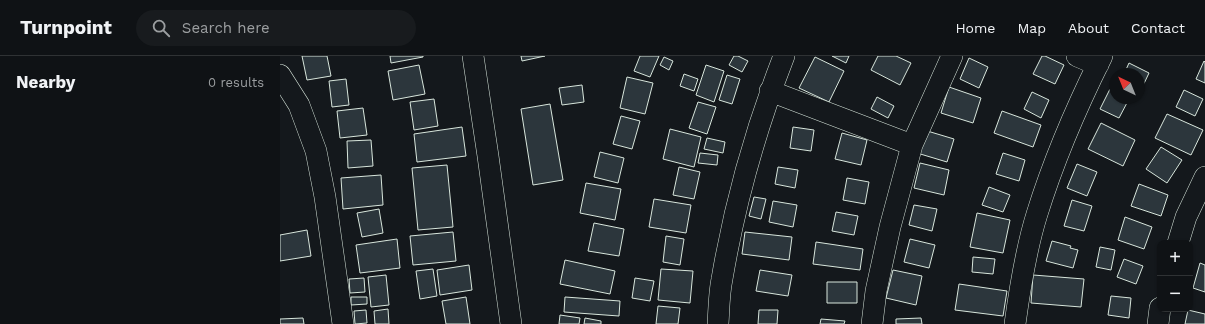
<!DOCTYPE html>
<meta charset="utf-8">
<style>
:root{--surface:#0f1215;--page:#181b1e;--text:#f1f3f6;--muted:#9b9ea0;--line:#2f3234}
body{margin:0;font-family:"Work Sans",sans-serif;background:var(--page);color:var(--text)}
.controls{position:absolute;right:12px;bottom:12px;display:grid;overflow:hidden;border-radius:8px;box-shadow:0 1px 3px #0004}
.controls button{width:36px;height:36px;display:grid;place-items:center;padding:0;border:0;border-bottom:1px solid var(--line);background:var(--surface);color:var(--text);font:20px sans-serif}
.compass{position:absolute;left:829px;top:12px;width:36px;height:36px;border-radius:50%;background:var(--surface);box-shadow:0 1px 3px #0004;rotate:317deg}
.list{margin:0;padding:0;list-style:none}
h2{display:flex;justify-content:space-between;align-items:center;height:52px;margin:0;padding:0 16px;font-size:17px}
h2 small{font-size:13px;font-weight:400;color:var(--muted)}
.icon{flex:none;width:22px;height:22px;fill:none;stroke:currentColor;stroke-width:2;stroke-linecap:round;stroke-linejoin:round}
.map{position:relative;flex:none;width:925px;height:268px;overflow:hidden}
header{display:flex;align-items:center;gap:24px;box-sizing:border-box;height:56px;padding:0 20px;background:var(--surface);border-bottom:1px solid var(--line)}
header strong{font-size:19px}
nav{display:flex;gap:22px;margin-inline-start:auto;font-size:14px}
.search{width:280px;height:36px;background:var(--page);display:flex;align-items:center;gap:10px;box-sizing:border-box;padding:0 14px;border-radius:22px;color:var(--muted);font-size:15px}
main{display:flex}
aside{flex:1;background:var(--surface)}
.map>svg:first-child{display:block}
.building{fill:#2c363c;stroke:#d8e6dc}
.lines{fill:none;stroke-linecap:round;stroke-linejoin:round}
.minor-casing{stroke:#d8e6dc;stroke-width:22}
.minor{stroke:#14181c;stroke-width:21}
</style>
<header>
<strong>Turnpoint</strong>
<div class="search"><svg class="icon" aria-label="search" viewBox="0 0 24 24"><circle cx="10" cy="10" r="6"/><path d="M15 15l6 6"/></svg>Search here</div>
<nav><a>Home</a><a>Map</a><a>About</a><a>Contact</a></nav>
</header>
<main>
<aside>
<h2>Nearby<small>0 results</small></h2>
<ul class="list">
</ul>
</aside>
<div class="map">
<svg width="925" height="268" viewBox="0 0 925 268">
<rect width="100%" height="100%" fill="#14181c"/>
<path class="building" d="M22 0H47L51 20 27 24Z
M110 0H143V1L111 7Z
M241 0H265L242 5Z
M360 0H379L370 21 354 15Z
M454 0H458L468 5 462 16 449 9Z
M552 0H569L566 7Z
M598 0H616L631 7 620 29 591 14Z
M762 0H765L784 9 775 28 753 18Z
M384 1 393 5 389 14 380 9Z
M535 1 564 15 549 46 519 32Z
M689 2 708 11 699 32 680 23Z
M924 5 925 6V27L916 23Z
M849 7 869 17 861 34 859 33V18H844Z
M139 9 145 38 113 44 108 15Z
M426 9 444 15 434 46 416 39Z
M404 18 418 23 414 35 400 30Z
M447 19 460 23 452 48 439 44Z
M347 21 373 27 365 58 340 52Z
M66 23 69 49 52 51 49 25Z
M302 29 304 46 282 49 279 32Z
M669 31 701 42 693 67 661 57Z
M830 33 835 35V42L849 43 839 62 820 53Z
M904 34 923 43 915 60 896 51Z
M752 36 769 44 761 62 744 53Z
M597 41 614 50 608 62 591 53Z
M154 43 158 70 134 74 130 46Z
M418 46 436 51 427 78 409 72Z
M270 48 283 124 253 129 241 53Z
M83 52 87 79 60 82 57 55Z
M722 55 761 69 753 91 714 77Z
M887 58 923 74 911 99 875 82Z
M341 60 360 65 352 93 333 88Z
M821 67 855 84 843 110 808 93Z
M182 71 186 100 137 106 134 78Z
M513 71 534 74 531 95 510 92Z
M390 73 421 81 414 111 383 103Z
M644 74 674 83 667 106 637 97Z
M562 77 587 84 581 109 555 103Z
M427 82 445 86 443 97 424 93Z
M91 84 93 110 68 112 67 85Z
M881 91 902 104 887 127 866 113Z
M320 96 344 102 338 127 314 121Z
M420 97 438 99 437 109 418 107Z
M723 97 745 104 739 125 716 118Z
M640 107 669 114 664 139 634 132Z
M797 108 817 116 807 140 787 132Z
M167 109 173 171 138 174 132 112Z
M399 111 420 116 414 143 393 139Z
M498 111 518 114 515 132 495 128Z
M101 119 103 149 63 153 61 122Z
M567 122 589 126 585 148 563 144Z
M306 127 341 133 335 164 300 157Z
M859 128 888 139 881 160 851 150Z
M709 131 730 139 723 156 702 149Z
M474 141 486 143 481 163 469 160Z
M374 143 411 149 406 177 369 171Z
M792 144 812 150 804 175 784 170Z
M493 145 517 149 513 171 489 166Z
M634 149 657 153 652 175 629 169Z
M99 153 103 177 82 181 77 157Z
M556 156 578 160 574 179 552 175Z
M697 157 730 164 723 197 690 191Z
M845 161 872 171 864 193 838 184Z
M314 167 344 173 339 200 308 195Z
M27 174 31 200 0 205V179Z
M173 176 176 205 133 209 130 180Z
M465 176 512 181 509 204 462 198Z
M386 180 404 183 400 209 383 206Z
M117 183 120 212 80 217 76 189Z
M630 183 655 189 649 212 624 206Z
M772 185 791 190 790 192 798 194 793 212 766 205Z
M536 186 583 193 580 214 533 208Z
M820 191 835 194 831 214 816 211Z
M693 201 715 203 713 218 692 216Z
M844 203 863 210 856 228 837 221Z
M285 204 335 215 330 238 280 228Z
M920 207 925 209V236L913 232Z
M189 209 192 234 160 239 157 214Z
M153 213 157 240 140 243 136 215Z
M381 213 413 215 410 247 378 244Z
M480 214 512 219 508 240 476 235Z
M613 214 642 220 636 249 606 242Z
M106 219 109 249 91 251 88 221Z
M753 219 804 223 801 251 751 247Z
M84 222 85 236 70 237 69 223Z
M355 222 374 225 370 245 352 242Z
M547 226H577V247H547Z
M679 228 727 235 723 260 675 254Z
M831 240 851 242 849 262 828 259Z
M71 241H87V248L71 249Z
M186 241 190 268H166L162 245Z
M285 241 340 245 339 260 284 256Z
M378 250 400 252 398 268H376Z
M108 253 109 268H95L94 255Z
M86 254 87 267 75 268 74 255Z
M479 254H498L497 268H478Z
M908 254 925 258V268H905Z
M280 259 300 262 299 268H279Z
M23 262 24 268H0V263Z
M305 262 321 265V268H304Z
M641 262 642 268H616V263Z
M541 263 565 265 564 268H540Z"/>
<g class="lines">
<defs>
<path id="minor" d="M193 0 208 100 231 268
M797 0 818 9
M0 19 19 49 36 95 45 141 63 268
M490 35 632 89
M898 187 906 161 925 121
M438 268C439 253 439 237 442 223 455 146 476 72 504 0
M592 268 596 235 610 171 632 89 672 0
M735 268C740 231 746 193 757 158 774 103 797 50 822 0
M878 268 880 252"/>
</defs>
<use href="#minor" class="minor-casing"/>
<use href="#minor" class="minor"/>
</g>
</svg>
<div class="controls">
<button>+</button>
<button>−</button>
</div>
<svg class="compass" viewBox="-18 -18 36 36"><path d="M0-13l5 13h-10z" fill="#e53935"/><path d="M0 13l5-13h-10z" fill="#9b9ea0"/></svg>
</div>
</main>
